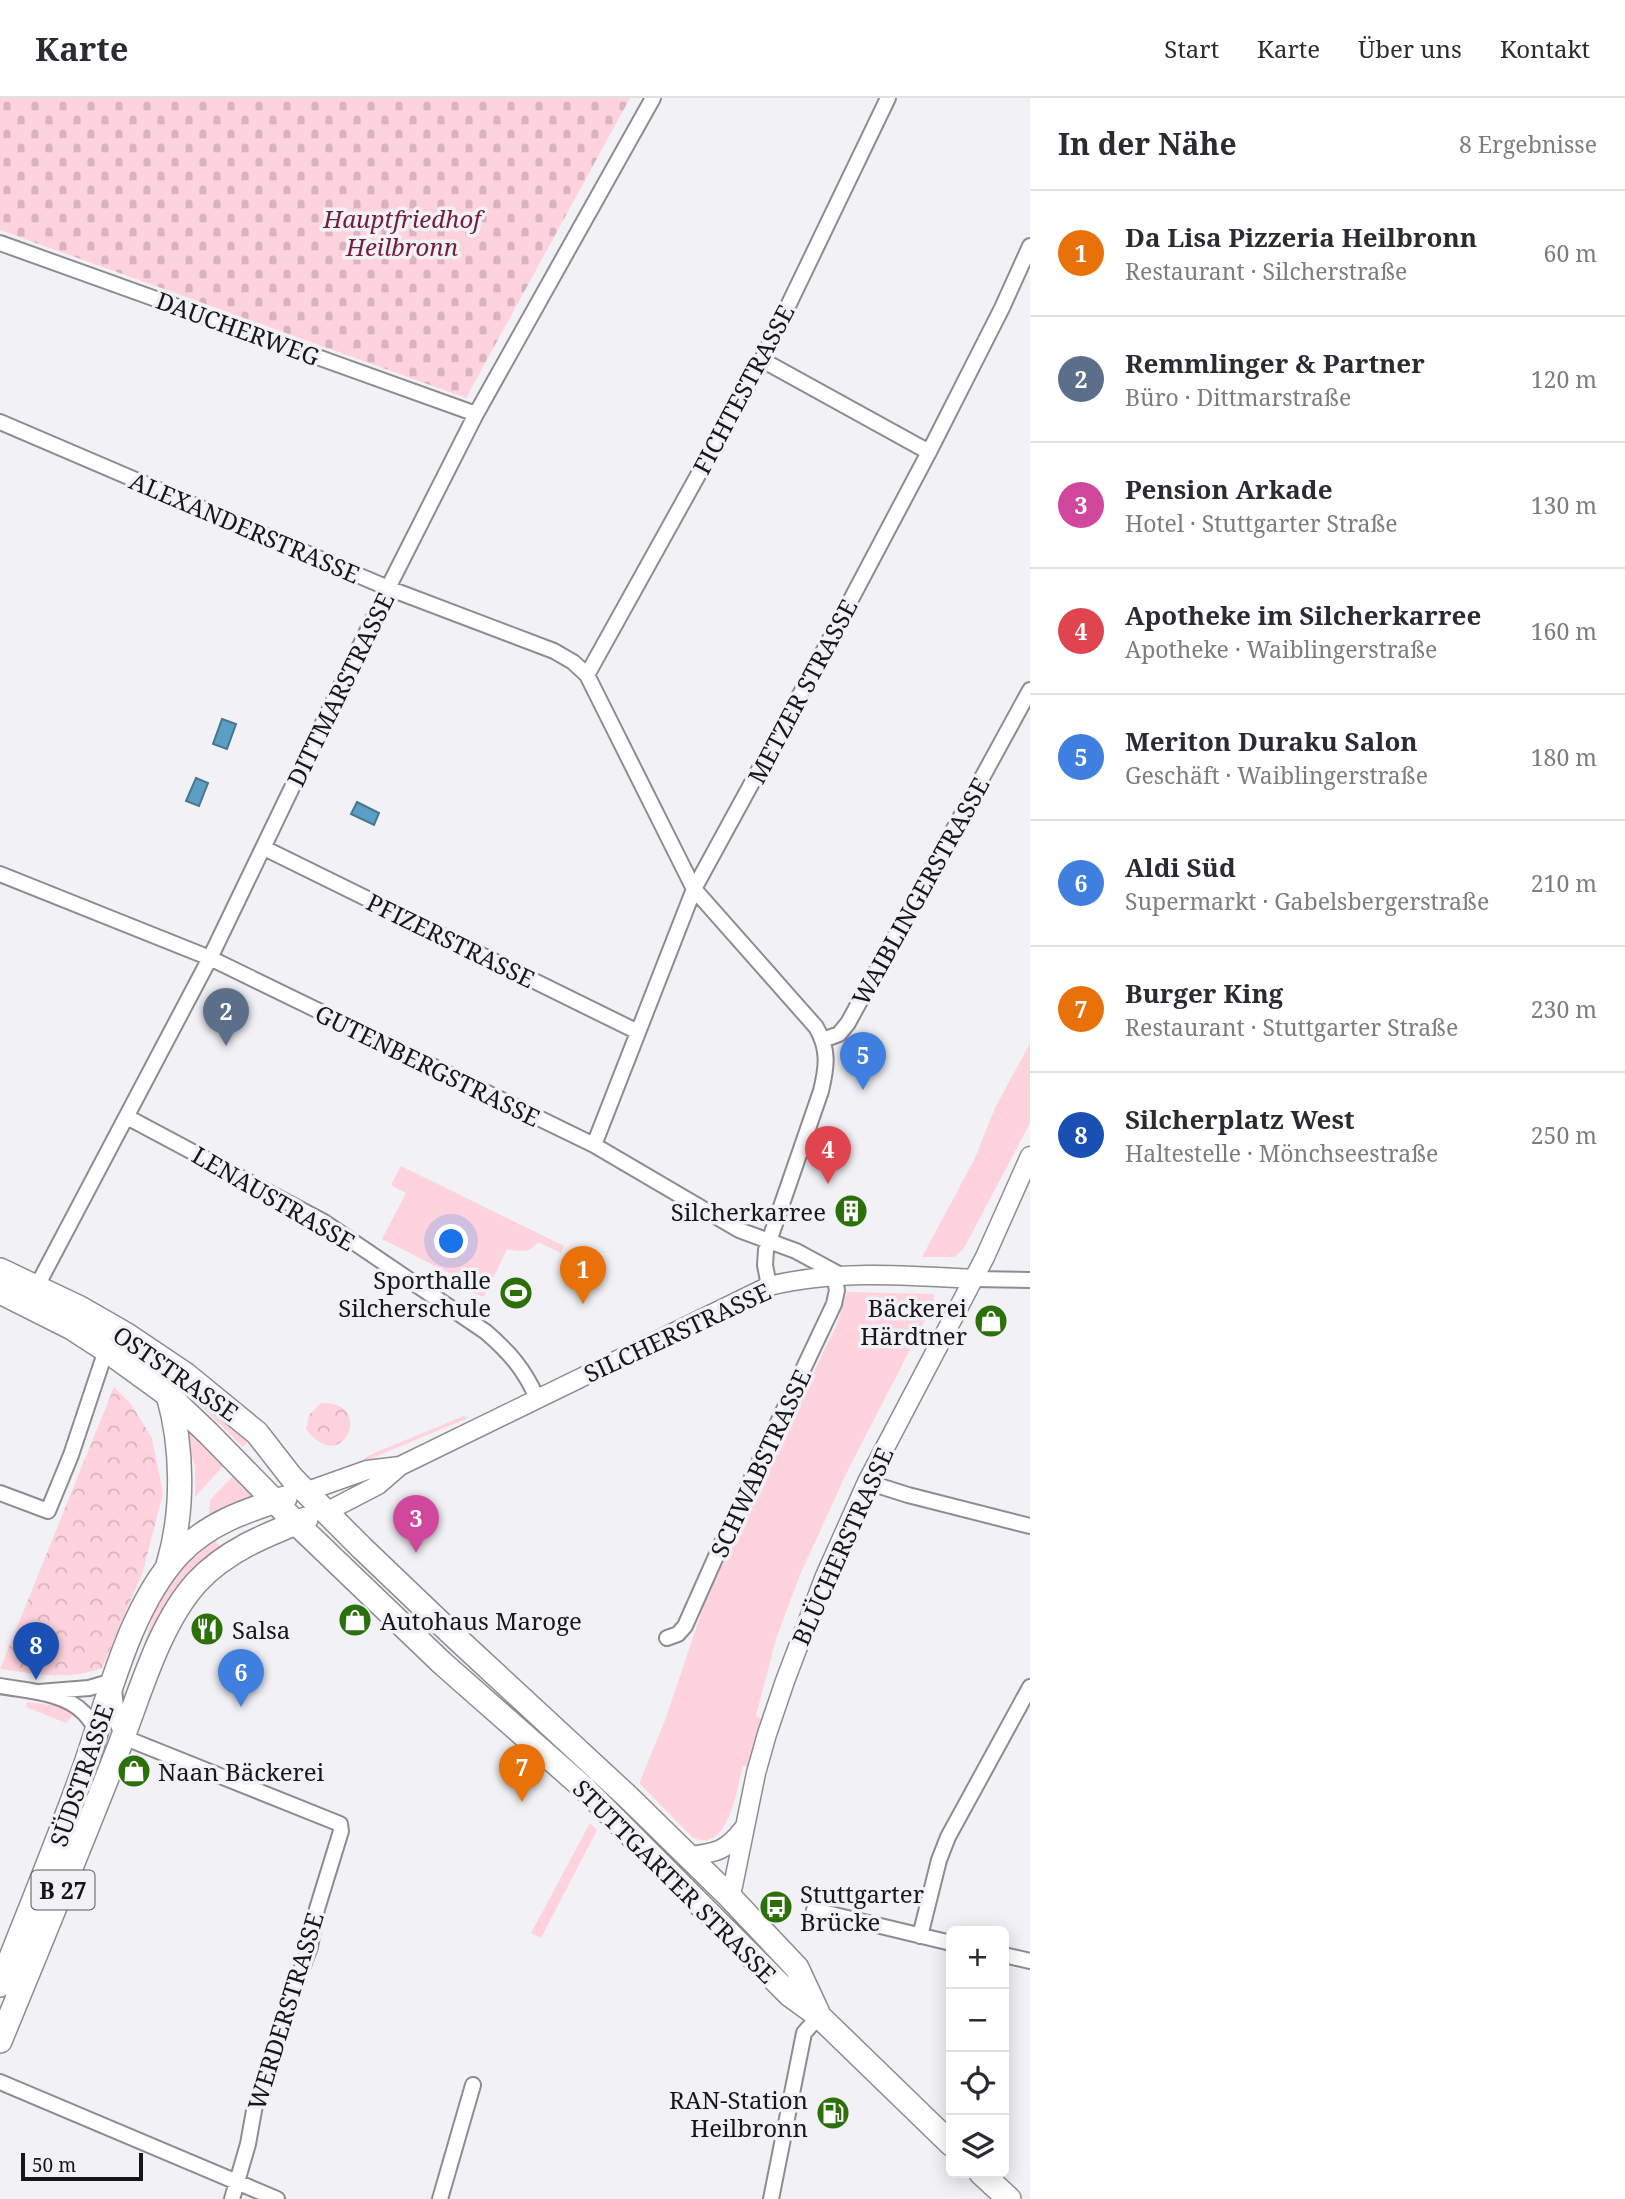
<!DOCTYPE html>
<html lang="de">
<meta charset="utf-8">
<style>
:root{--surface:#fff;--page:#f7f7f7;--text:#2b2b33;--muted:#7c7c81;--line:#e1e1e2;--accent:#2c700c}
body{margin:0;font-family:"Noto Serif",serif;background:var(--page);color:var(--text)}
.controls{position:absolute;right:21px;bottom:21px;display:grid;overflow:hidden;border-radius:10px;box-shadow:0 4px 18px #0003}
.controls button{width:63px;height:63px;display:grid;place-items:center;padding:0;border:0;border-bottom:2px solid var(--line);background:var(--surface);color:var(--text);font:35px sans-serif}
.scale{position:absolute;left:21px;bottom:18px;width:122px;box-sizing:border-box;padding-left:7px;border:4px solid #171618;border-top:0;font-size:19px;line-height:24px;white-space:nowrap;color:#171618;-webkit-text-stroke:5px #f2f1f6;paint-order:stroke}
.you{position:absolute;left:452px;top:1144px;width:24px;height:24px;margin:-18px;border:5px solid #fff;border-radius:50%;background:#1a73e8;box-shadow:0 0 0 10px #1a73e833}
.badge{display:grid;place-items:center;width:46px;height:46px;border-radius:50%;background:var(--accent);color:#fff;font-size:23px;font-weight:700}
.pin{position:absolute;translate:-50% -58px;filter:drop-shadow(0 2px 4px #0008)}
.pin::after{content:'';position:absolute;top:37px;width:24px;height:21px;background:inherit;clip-path:polygon(0 0,100% 0,50% 100%)}
.list{margin:0;padding:0;list-style:none}
h2{display:flex;justify-content:space-between;align-items:center;height:91px;margin:0;padding:0 28px;font-size:30px}
h2 small{font-size:23px;font-weight:400;color:var(--muted)}
.list li{display:grid;grid-template-columns:46px 1fr auto;gap:21px;align-items:center;box-sizing:border-box;height:126px;padding:0 28px;border-top:2px solid var(--line)}
.list b{display:block;font-size:26px;white-space:nowrap}
.list p{margin:0;font-size:23px;white-space:nowrap;color:var(--muted)}
.list em{font-size:23px;font-style:normal;color:var(--muted)}
.icon{flex:none;width:38px;height:38px;fill:none;stroke:currentColor;stroke-width:2;stroke-linecap:round;stroke-linejoin:round}
.map{position:relative;flex:none;width:1030px;height:2101px;overflow:hidden}
header{display:flex;align-items:center;gap:42px;box-sizing:border-box;height:98px;padding:0 35px;background:var(--surface);border-bottom:2px solid var(--line)}
header strong{font-size:33px}
nav{display:flex;gap:38px;margin-inline-start:auto;font-size:24px}
main{display:flex}
aside{flex:1;background:var(--surface)}
.map>svg:first-child{display:block}
.grass{fill:#fed3dd}
.forest{fill:url(#forest-crowns)}
.cemetery{fill:url(#cemetery-stones)}
.water{fill:#5c9fc4;stroke:#477690;stroke-width:2}
.lines{fill:none;stroke-linecap:round;stroke-linejoin:round}
.minor-casing{stroke:#8e8c91;stroke-width:18}
.tertiary-casing{stroke:#8e8c91;stroke-width:21}
.primary-casing{stroke:#8e8c91;stroke-width:26}
.minor{stroke:#fff;stroke-width:14}
.tertiary{stroke:#fff;stroke-width:18}
.primary{stroke:#fff;stroke-width:23}
.labels{text-anchor:middle;dominant-baseline:central;stroke-width:7;stroke-linejoin:round;paint-order:stroke}
.shield{fill:#f2f1f6;stroke:#59585b;stroke-width:2}
.shield-label{font-size:23px;font-weight:bold;fill:#171618}
.park-label{font-size:24px;font-style:italic;fill:#721f3c;stroke:#f2f1f6}
.street-label{font-size:24px;fill:#171618;stroke:#f2f1f6}
.poi-label{font-size:24px;fill:#171618;stroke:#f2f1f6;text-anchor:end}
</style>
<header>
<strong>Karte</strong>
<nav><a>Start</a><a>Karte</a><a>Über uns</a><a>Kontakt</a></nav>
</header>
<main>
<div class="map">
<svg width="1030" height="2101" viewBox="0 0 1030 2101">
<defs>
<pattern id="forest-crowns" width="20" height="18" patternUnits="userSpaceOnUse" patternTransform="scale(1.75)"><rect width="20" height="18" fill="#fed3dd"/><path d="M2 6a3 3 0 1 1 6 0M12 15a3 3 0 1 1 6 0" fill="none" stroke="#d9b4bd"/></pattern>
<pattern id="cemetery-stones" width="16" height="16" patternUnits="userSpaceOnUse" patternTransform="scale(1.75)"><rect width="16" height="16" fill="#fed3dd"/><path d="M2 7V4a2 2 0 0 1 4 0v3zM10 15v-3a2 2 0 0 1 4 0v3z" fill="#d9b4bd"/></pattern>
</defs>
<rect width="100%" height="100%" fill="#f2f1f6"/>
<path class="grass" d="M1030 945V1025L963 1152 954 1159H922L975 1060 995 1010Z
M401 1068 564 1148 561 1155 538 1144C530 1156 520 1153 507 1151L484 1199 463 1191V1182L382 1141 406 1095 391 1087Z
M847 1194 934 1196V1205L848 1372 800 1477 776 1541 756 1618 765 1622 748 1669 743 1668C737 1689 728 1759 692 1739L640 1686V1683L664 1625 703 1510 746 1414 837 1226Z
M115 1243 187 1288 250 1342 243 1349 192 1299 162 1274Z
M464 1318 468 1320 363 1364 366 1359 379 1353Z
M183 1327 225 1366 195 1399V1368L182 1328Z
M235 1376 253 1397 213 1418 209 1415 210 1402Z
M214 1442 220 1448C205 1461 188 1474 177 1490 154 1524 140 1563 126 1601L155 1512 166 1492 186 1467Z
M27 1604 66 1609 75 1616 66 1625 26 1609Z
M590 1725 597 1732 541 1840 531 1835Z"/>
<path class="forest" d="M114 1289 131 1306 152 1340 163 1395 143 1473 102 1570C65 1583 38 1576 0 1571Z
M321 1305C376 1302 343 1381 306 1331L309 1317Z"/>
<path class="cemetery" d="M0 0H630L466 300 0 132Z"/>
<path class="water" d="M222 621 236 626 227 651 213 646Z
M196 680 208 685 199 708 186 703Z
M357 704 379 715 374 727 351 716Z"/>
<g class="lines">
<defs>
<path id="minor" d="M0 145 476 316
M762 262 929 354
M0 324 388 490 554 553 573 564 587 577 694 791 816 929C829 951 827 968 821 993L766 1152 765 1167 769 1188
M587 577 762 262 888 0
M264 750 638 934
M0 776 210 860 594 1047 739 1132 796 1153 844 1179
M823 942 839 936 848 925 1030 592
M127 1019 324 1124 486 1234C510 1255 524 1271 537 1300
M594 1047 694 791 820 560 929 354 1002 210 1030 148
M973 1181 1030 1182
M37 1188 210 860 388 490 476 316 653 0
M867 1384 908 1397 1030 1428
M0 1395 48 1413 71 1357 106 1252
M667 1540 678 1536 685 1528 738 1409 834 1206 837 1192 834 1179
M0 1588C27 1593 64 1594 84 1615 89 1620 93 1627 98 1632
M39 1594 89 1590 113 1583 118 1627 123 1639 340 1726 341 1733 317 1811 310 1849 290 1901 255 2007 248 2046 232 2101
M814 1812 951 1845
M920 1838 939 1762 948 1739 1030 1589
M1004 1857 1030 1863
M0 1984 277 2101
M440 2101 473 1987
M771 2101 804 1935 819 1918"/>
<path id="tertiary" d="M305 1394 367 1372 400 1368
M326 1414 378 1387 400 1368 769 1188C835 1172 906 1177 973 1181
M689 1758C716 1755 726 1753 743 1731
M729 1798 733 1788 756 1675 767 1636 785 1583 825 1478 867 1384 985 1159 1030 1058"/>
<path id="primary" d="M0 1172 80 1210 127 1237 185 1276 257 1335 292 1380 362 1450 453 1537 628 1699 729 1798 797 1870 818 1915
M0 1194 72 1230 106 1252 168 1297 208 1335 296 1425 442 1565 585 1691 790 1897 819 1918 951 2046
M168 1297C183 1349 184 1414 168 1467
M0 1887C28 1816 57 1746 83 1674 108 1604 128 1511 179 1456 208 1425 245 1413 285 1400
M0 1943C40 1846 80 1749 118 1652 139 1599 158 1527 197 1484 227 1452 266 1437 306 1421
M981 2075 1009 2101"/>
</defs>
<use href="#minor" class="minor-casing"/>
<use href="#tertiary" class="tertiary-casing"/>
<use href="#primary" class="primary-casing"/>
<use href="#minor" class="minor"/>
<use href="#tertiary" class="tertiary"/>
<use href="#primary" class="primary"/>
</g>
<defs>
<symbol id="building-disc" viewBox="-11 -11 22 22"><circle r="9.5" fill="#2c700c" stroke="#f2f1f6"/><path d="M-4-6H4V6H1V3H-1V6H-4ZM-2.5-4.3h1.7v1.8h-1.7ZM.8-4.3h1.7v1.8H.8ZM-2.5-1h1.7V.8h-1.7ZM.8-1h1.7V.8H.8Z" fill="#fff"/></symbol>
<symbol id="stadium-disc" viewBox="-11 -11 22 22"><circle r="9.5" fill="#2c700c" stroke="#f2f1f6"/><path d="M0-5a6.5 5 0 1 0 0 10a6.5 5 0 1 0 0-10ZM-3.5-1.8h7v3.6h-7Z" fill="#fff"/></symbol>
<symbol id="shop-disc" viewBox="-11 -11 22 22"><circle r="9.5" fill="#2c700c" stroke="#f2f1f6"/><path d="M-5-2.5h2.3a2.7 3.5 0 0 1 5.4 0H5L5.5 6h-11ZM-1.5-2.5h3a1.5 2.3 0 0 0-3 0Z" fill="#fff"/></symbol>
<symbol id="restaurant-disc" viewBox="-11 -11 22 22"><circle r="9.5" fill="#2c700c" stroke="#f2f1f6"/><path d="M-5-6h1v4h1v-4h1v4h1v-4h1v5L-1.5 .5V6h-2V.5L-5-1ZM5-6V6H3V1.5H1.5Q1.5-4 5-6Z" fill="#fff"/></symbol>
<symbol id="bus-disc" viewBox="-11 -11 22 22"><circle r="9.5" fill="#2c700c" stroke="#f2f1f6"/><path d="M-5-6H5V4H4V6H2V4H-2V6H-4V4H-5ZM-3.5-4V0h7V-4ZM-3.5 1.2v1.5H-2V1.2ZM2 1.2v1.5H3.5V1.2Z" fill="#fff"/></symbol>
<symbol id="fuel-disc" viewBox="-11 -11 22 22"><circle r="9.5" fill="#2c700c" stroke="#f2f1f6"/><path d="M-5.5-6h7V0h2V4h1.3V-2.5L3-4.5l.8-.8L6-3V5H2.5V1h-1V6h-7ZM-4.2-4.7v3.2H.2V-4.7Z" fill="#fff"/></symbol>
</defs>
<g fill-rule="evenodd">
<use href="#building-disc" x="832" y="1094" width="38" height="38"/>
<use href="#stadium-disc" x="497" y="1176" width="38" height="38"/>
<use href="#shop-disc" x="972" y="1204" width="38" height="38"/>
<use href="#shop-disc" x="336" y="1503" width="38" height="38"/>
<use href="#restaurant-disc" x="188" y="1512" width="38" height="38"/>
<use href="#shop-disc" x="115" y="1654" width="38" height="38"/>
<use href="#bus-disc" x="757" y="1790" width="38" height="38"/>
<use href="#fuel-disc" x="814" y="1996" width="38" height="38"/>
</g>
<g class="labels">
<rect class="shield" x="31.5" y="1772.5" width="63" height="39" rx="5"/>
<g class="shield-label">
<text x="63" y="1792">B 27</text>
</g>
<g class="park-label">
<text x="402" y="120">Hauptfriedhof<tspan x="402" dy="28">Heilbronn</tspan></text>
</g>
<g class="street-label">
<text transform="translate(238 230) rotate(20)">DAUCHERWEG</text>
<text transform="translate(743 291) rotate(-62)">FICHTESTRASSE</text>
<text transform="translate(245 429) rotate(23)">ALEXANDERSTRASSE</text>
<text transform="translate(340 591) rotate(-64)">DITTMARSTRASSE</text>
<text transform="translate(802 593) rotate(-62)">METZER STRASSE</text>
<text transform="translate(920 793) rotate(-61)">WAIBLINGERSTRASSE</text>
<text transform="translate(451 842) rotate(26)">PFIZERSTRASSE</text>
<text transform="translate(428 967) rotate(26)">GUTENBERGSTRASSE</text>
<text transform="translate(274 1100) rotate(30)">LENAUSTRASSE</text>
<text transform="translate(677 1234) rotate(-25)">SILCHERSTRASSE</text>
<text transform="translate(176 1275) rotate(35)">OSTSTRASSE</text>
<text transform="translate(760 1365) rotate(-65)">SCHWABSTRASSE</text>
<text transform="translate(842 1448) rotate(-66)">BLÜCHERSTRASSE</text>
<text transform="translate(81 1677) rotate(-71)">SÜDSTRASSE</text>
<text transform="translate(675 1783) rotate(45)">STUTTGARTER STRASSE</text>
<text transform="translate(285 1913) rotate(-73)">WERDERSTRASSE</text>
</g>
<g class="poi-label">
<text x="826" y="1113">Silcherkarree</text>
<text x="491" y="1181">Sporthalle<tspan x="491" dy="28">Silcherschule</tspan></text>
<text x="967" y="1209">Bäckerei<tspan x="967" dy="28">Härdtner</tspan></text>
<text x="380" y="1522" text-anchor="start">Autohaus Maroge</text>
<text x="232" y="1531" text-anchor="start">Salsa</text>
<text x="158" y="1673" text-anchor="start">Naan Bäckerei</text>
<text x="800" y="1795" text-anchor="start">Stuttgarter<tspan x="800" dy="28">Brücke</tspan></text>
<text x="808" y="2001">RAN-Station<tspan x="808" dy="28">Heilbronn</tspan></text>
</g>
</g>
</svg>
<div class="controls">
<button>+</button>
<button>−</button>
<button><svg class="icon" aria-label="locate" viewBox="0 0 24 24"><circle cx="12" cy="12" r="6"/><path d="M12 2v4M12 18v4M2 12h4M18 12h4"/></svg></button>
<button><svg class="icon" aria-label="layers" viewBox="0 0 24 24"><path d="M12 4l9 5-9 5-9-5zM3 14l9 5 9-5"/></svg></button>
</div>
<div class="scale">50 m</div>
<div class="you"></div>
<div class="pin badge" style="left:583px;top:1206px;background:#e8710a">1</div>
<div class="pin badge" style="left:226px;top:948px;background:#5c6f8a">2</div>
<div class="pin badge" style="left:416px;top:1455px;background:#d1479c">3</div>
<div class="pin badge" style="left:828px;top:1086px;background:#e0444e">4</div>
<div class="pin badge" style="left:863px;top:992px;background:#3f7fe0">5</div>
<div class="pin badge" style="left:241px;top:1609px;background:#3f7fe0">6</div>
<div class="pin badge" style="left:522px;top:1704px;background:#e8710a">7</div>
<div class="pin badge" style="left:36px;top:1582px;background:#1a4fb4">8</div>
</div>
<aside>
<h2>In der Nähe<small>8 Ergebnisse</small></h2>
<ul class="list">
<li><span class="badge" style="background:#e8710a">1</span><div><b>Da Lisa Pizzeria Heilbronn</b><p>Restaurant · Silcherstraße</p></div><em>60 m</em></li>
<li><span class="badge" style="background:#5c6f8a">2</span><div><b>Remmlinger &amp; Partner</b><p>Büro · Dittmarstraße</p></div><em>120 m</em></li>
<li><span class="badge" style="background:#d1479c">3</span><div><b>Pension Arkade</b><p>Hotel · Stuttgarter Straße</p></div><em>130 m</em></li>
<li><span class="badge" style="background:#e0444e">4</span><div><b>Apotheke im Silcherkarree</b><p>Apotheke · Waiblingerstraße</p></div><em>160 m</em></li>
<li><span class="badge" style="background:#3f7fe0">5</span><div><b>Meriton Duraku Salon</b><p>Geschäft · Waiblingerstraße</p></div><em>180 m</em></li>
<li><span class="badge" style="background:#3f7fe0">6</span><div><b>Aldi Süd</b><p>Supermarkt · Gabelsbergerstraße</p></div><em>210 m</em></li>
<li><span class="badge" style="background:#e8710a">7</span><div><b>Burger King</b><p>Restaurant · Stuttgarter Straße</p></div><em>230 m</em></li>
<li><span class="badge" style="background:#1a4fb4">8</span><div><b>Silcherplatz West</b><p>Haltestelle · Mönchseestraße</p></div><em>250 m</em></li>
</ul>
</aside>
</main>
